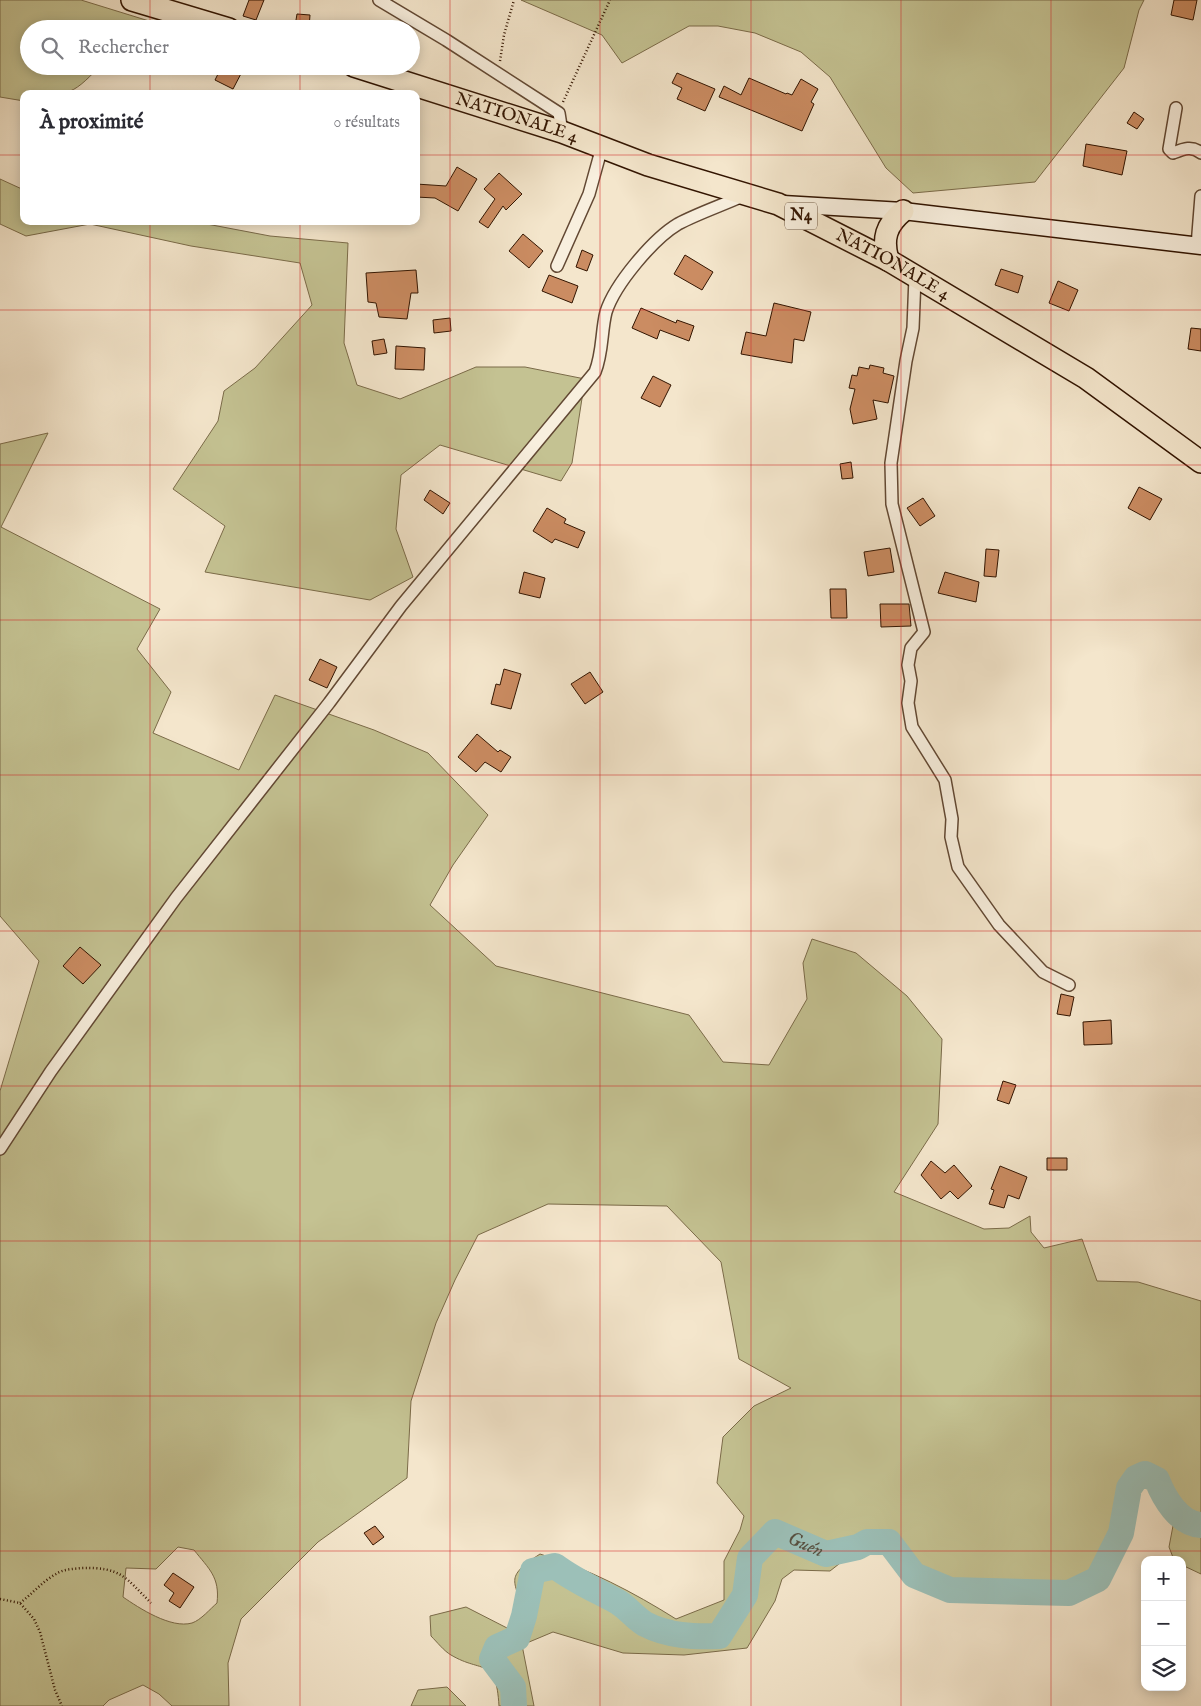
<!DOCTYPE html>
<html lang="fr">
<meta charset="utf-8">
<style>
:root{--surface:#fff;--page:#f7f7f7;--text:#2b2b33;--muted:#7c7c81;--line:#e1e1e2}
body{margin:0;font-family:"IM FELL English",serif;background:var(--page);color:var(--text)}
.controls{position:absolute;right:15px;bottom:15px;display:grid;overflow:hidden;border-radius:10px;box-shadow:0 2px 12px #0003}
.controls button{width:45px;height:45px;display:grid;place-items:center;padding:0;border:0;border-bottom:1px solid var(--line);background:var(--surface);color:var(--text);font:25px sans-serif}
.list{margin:0;padding:0;list-style:none}
h2{display:flex;justify-content:space-between;align-items:center;height:65px;margin:0;padding:0 20px;font-size:21px}
h2 small{font-size:16px;font-weight:400;color:var(--muted)}
.icon{flex:none;width:28px;height:28px;fill:none;stroke:currentColor;stroke-width:2;stroke-linecap:round;stroke-linejoin:round}
.map{position:relative;flex:none;width:1201px;height:1706px;overflow:hidden}
.search{position:absolute;background:var(--surface);box-shadow:0 2px 12px #0003;left:20px;top:20px;width:400px;height:55px;display:flex;align-items:center;gap:12px;box-sizing:border-box;padding:0 18px;border-radius:28px;color:var(--muted);font-size:19px}
.panel{position:absolute;background:var(--surface);box-shadow:0 2px 12px #0003;left:20px;top:90px;width:400px;height:135px;border-radius:10px}
.map>svg:first-child{display:block}
.green{fill:#c4c292;stroke:#7b6b49;fill-rule:evenodd}
.lines{fill:none;stroke-linecap:round;stroke-linejoin:round}
.river{stroke:#9cc0b8;stroke-width:26}
.building{fill:#cb8c62;stroke:#321400}
.street-casing{stroke:#624833;stroke-width:14}
.secondary-casing{stroke:#321400;stroke-width:19}
.highway-casing{stroke:#321400;stroke-width:24}
.path{stroke:#321400;stroke-width:2.5;stroke-dasharray:1 2.5;stroke-linecap:butt}
.street{stroke:#f8efde;stroke-width:11}
.secondary{stroke:#f8efde;stroke-width:16}
.highway{stroke:#f4e6cc;stroke-width:21}
.grid{fill:none;stroke:#d62828;stroke-width:1;stroke-opacity:0.55}
.labels{text-anchor:middle;dominant-baseline:central;stroke-width:4;stroke-linejoin:round;paint-order:stroke}
.shield{fill:#f8efde;stroke:#6d5643;stroke-width:1}
.shield-label{font-size:16px;font-weight:bold;fill:#321400}
.street-label{font-size:18px;fill:#321400;stroke:#f8efde}
.water-label{font-size:19px;font-style:italic;fill:#575040;stroke:#f8efde}
</style>
<div class="map">
<svg width="1201" height="1706" viewBox="0 0 1201 1706">
<rect width="100%" height="100%" fill="#f4e6cc"/>
<filter id="stains"><feTurbulence type="fractalNoise" baseFrequency=".004" numOctaves="4"/><feColorMatrix values="0 0 0 0 .2 0 0 0 0 .09 0 0 0 0 .02 0 0 0 .5 -.17"/></filter>
<radialGradient id="worn" r=".72"><stop offset=".6" stop-color="#630" stop-opacity="0"/><stop offset="1" stop-color="#630" stop-opacity=".3"/></radialGradient>
<path class="green" d="M0 0H81L175 29H29V66H100C69 99 67 94 24 94V101L0 97Z
M521 0H1144L1139 10 1124 68 1035 182 913 193 886 168 830 77 801 52 755 33 718 26H689L622 63 602 35Z
M0 179 24 190V221H191L270 236 348 243 344 343 357 385 400 399 476 367H525L585 379 572 463 561 481 440 445 401 475 396 529 413 577 370 600 205 572 225 526 173 489 218 421 224 391 255 368 312 305 300 263 191 246 90 224 26 236 0 224Z
M48 433 1 527 160 609 137 649 171 692 153 733 239 770 275 695 374 730 428 753 488 815 453 865 430 905 496 966 689 1015 723 1062 769 1065 807 999 803 963 812 939 856 953 907 996 942 1039 938 1124 894 1192 984 1229 1009 1228 1030 1216 1031 1232 1044 1248 1082 1239 1097 1281 1138 1282 1201 1301V1574L1182 1565V1560H1174L1169 1547 1176 1510 1162 1492 1157 1480 1145 1474 1136 1478 1129 1488 1121 1533 1098 1579 1069 1593 950 1590 914 1575 889 1542H867L830 1571 794 1570 782 1579 775 1601 747 1648 684 1655 623 1653 553 1632 522 1645 534 1706H499C496 1656 483 1674 451 1655 444 1651 437 1642 431 1636L430 1616 466 1607 509 1629 524 1616C516 1579 502 1579 540 1554 589 1569 633 1592 676 1619L724 1600V1561L740 1530 744 1516 717 1483 723 1437 754 1406 791 1388 739 1359 721 1262 667 1206 548 1204 478 1235 455 1280 436 1323 411 1401 407 1478 318 1542 241 1619 228 1663 229 1706H172L159 1694 143 1685 109 1700 103 1706H0V1091L39 961 0 916V444ZM178 1547 194 1550C209 1569 220 1577 217 1603 210 1609 201 1620 192 1623 171 1629 139 1608 123 1597L126 1568 156 1569Z
M447 1687 466 1706H411L418 1690Z"/>
<g class="lines">
<path class="river" id="s1" d="M514 1706 513 1687 492 1659 497 1647 517 1638 524 1616 533 1571 555 1566C575 1581 596 1590 618 1602 628 1608 635 1618 645 1624 668 1636 694 1637 719 1636L745 1595 750 1558 775 1532 826 1554 858 1547 867 1542H889L914 1575 950 1590 1069 1593 1098 1579 1121 1533 1129 1488 1136 1478 1145 1474 1157 1480C1164 1498 1179 1524 1201 1525"/>
</g>
<path class="building" d="M249 0H264L256 20 243 16Z
M1174 0H1197L1193 20 1171 15Z
M297 14 310 15 309 28 295 26Z
M222 66H245L233 89 215 80Z
M677 73 715 89 705 111 677 99 682 88 672 83Z
M749 78 786 94 787 93 792 95 801 79 818 89 811 102 814 104 802 131 719 97 724 86 741 95Z
M1134 112 1144 119 1137 129 1127 123Z
M1086 144 1127 151 1122 175 1083 166Z
M457 167 477 179 458 211 435 198 416 197V184L446 186Z
M499 173 522 194 506 210 503 206 488 228 479 222 495 199 484 189Z
M523 234 543 251 529 268 509 251Z
M582 250 593 255 587 271 576 267Z
M685 255 713 272 702 290 674 274Z
M1001 269 1023 276 1018 293 995 285Z
M416 270 418 293H411L407 319 379 317 376 303 368 302 366 273Z
M549 275 578 286 572 303 542 291Z
M1058 281 1078 290 1069 311 1049 303Z
M774 303 811 312 804 341 794 339 792 363 741 354 746 332 766 336Z
M641 308 676 323 677 320 694 326 689 341 660 330 657 339 632 328Z
M450 318 451 331 434 333 433 320Z
M1191 328 1201 329V351L1188 349Z
M384 339 387 353 374 355 372 341Z
M396 346 425 348 424 370 395 369Z
M870 365 884 368 883 373 894 376 888 403 873 400 877 419 853 424 850 409 855 389 849 388 852 375 857 376 859 367 869 369Z
M653 376 671 385 660 407 641 398Z
M851 462 853 478 842 479 840 464Z
M1139 487 1162 499 1150 520 1128 508Z
M430 490 450 503 443 514 424 500Z
M923 498 935 516 920 526 907 508Z
M547 508 566 519 564 523 585 532 578 548 555 539 552 543 533 531Z
M890 548 894 572 868 576 864 552Z
M986 549 999 550 996 577 984 576Z
M524 572 545 578 540 598 519 593Z
M945 572 979 582 976 602 938 593Z
M830 589H846L847 618H831Z
M880 604H909L911 626 881 627Z
M320 659 337 667 327 688 309 680Z
M504 669 521 674 511 709 491 704 496 684 500 685Z
M590 672 603 692 585 704 571 684Z
M477 734 498 752 500 750 511 757 501 772 485 762 476 772 458 757Z
M80 947 101 965 83 984 63 966Z
M1061 994 1074 997 1070 1016 1057 1014Z
M1111 1020 1112 1044 1084 1045 1083 1022Z
M1003 1081 1016 1085 1009 1104 997 1100Z
M1047 1158H1067V1170H1047Z
M931 1161 945 1173 954 1165 972 1186 958 1199 950 1191 941 1199 921 1175Z
M1000 1166 1027 1177 1019 1199 1008 1195 1004 1208 989 1204 994 1190 991 1189Z
M375 1526 384 1537 373 1545 364 1533Z
M173 1573 194 1587 180 1608 169 1601 174 1593 164 1585Z"/>
<g class="lines">
<defs>
<path id="street" d="M379 0 446 40 559 113 562 132
M1176 108 1169 149 1173 153C1183 149 1192 145 1201 153
M1197 246 1201 196
M557 266 589 194 602 147
M915 277 913 328 906 361 891 463 892 504 924 632 911 648 908 665 911 681 908 703 912 727 945 780 952 819 951 837 958 867 999 925 1043 972 1069 985
M0 1149 51 1071 176 898 329 703 401 606 595 372C603 352 601 332 606 312 615 284 653 239 678 224 699 213 723 205 745 195"/>
<path id="secondary" d="M783 204 903 211 1201 246"/>
<g id="highway">
<path d="M132 0 229 29"/>
<path id="s2" d="M354 66 562 132 648 165 778 204 888 260 1086 378 1201 462"/>
<path d="M888 260C882 239 886 225 903 211"/>
</g>
</defs>
<use href="#street" class="street-casing"/>
<use href="#secondary" class="secondary-casing"/>
<use href="#highway" class="highway-casing"/>
<path class="path" d="M500 61 504 35 514 0
M563 102 610 0
M0 1599 20 1603 34 1619 40 1632 55 1690 62 1706
M20 1603C32 1594 43 1581 56 1574 63 1569 73 1569 82 1568 121 1567 125 1577 151 1603"/>
<use href="#street" class="street"/>
<use href="#secondary" class="secondary"/>
<use href="#highway" class="highway"/>
</g>
<path class="grid" d="M150 0V29M300 0V29M450 0V1706M600 0V1706M751 0V1706M901 0V1706M1051 0V1706M150 66V94M300 66V94M0 155H24M416 155H1201M150 221V1706M300 221V1706M0 310H1201M0 465H1201M0 620H1201M0 775H1201M0 931H1201M0 1086H1201M0 1241H1201M0 1396H1201M0 1551H1201"/>
<g class="labels">
<rect class="shield" x="785" y="202.5" width="32" height="27" rx="4"/>
<g class="shield-label">
<text x="801" y="216">N4</text>
</g>
<g class="street-label">
<text stroke="none"><textPath href="#s2" startOffset="171">NATIONALE 4</textPath></text>
<text stroke="none"><textPath href="#s2" startOffset="576">NATIONALE 4</textPath></text>
</g>
<g class="water-label">
<text stroke="none"><textPath href="#s1" startOffset="519">Guén</textPath></text>
</g>
</g>
<rect width="100%" height="100%" filter="url(#stains)"/>
<rect width="100%" height="100%" fill="url(#worn)"/>
</svg>
<div class="controls">
<button>+</button>
<button>−</button>
<button><svg class="icon" aria-label="layers" viewBox="0 0 24 24"><path d="M12 4l9 5-9 5-9-5zM3 14l9 5 9-5"/></svg></button>
</div>
<div class="search"><svg class="icon" aria-label="search" viewBox="0 0 24 24"><circle cx="10" cy="10" r="6"/><path d="M15 15l6 6"/></svg>Rechercher</div>
<section class="panel">
<h2>À proximité<small>0 résultats</small></h2>
<ul class="list">
</ul>
</section>
</div>
